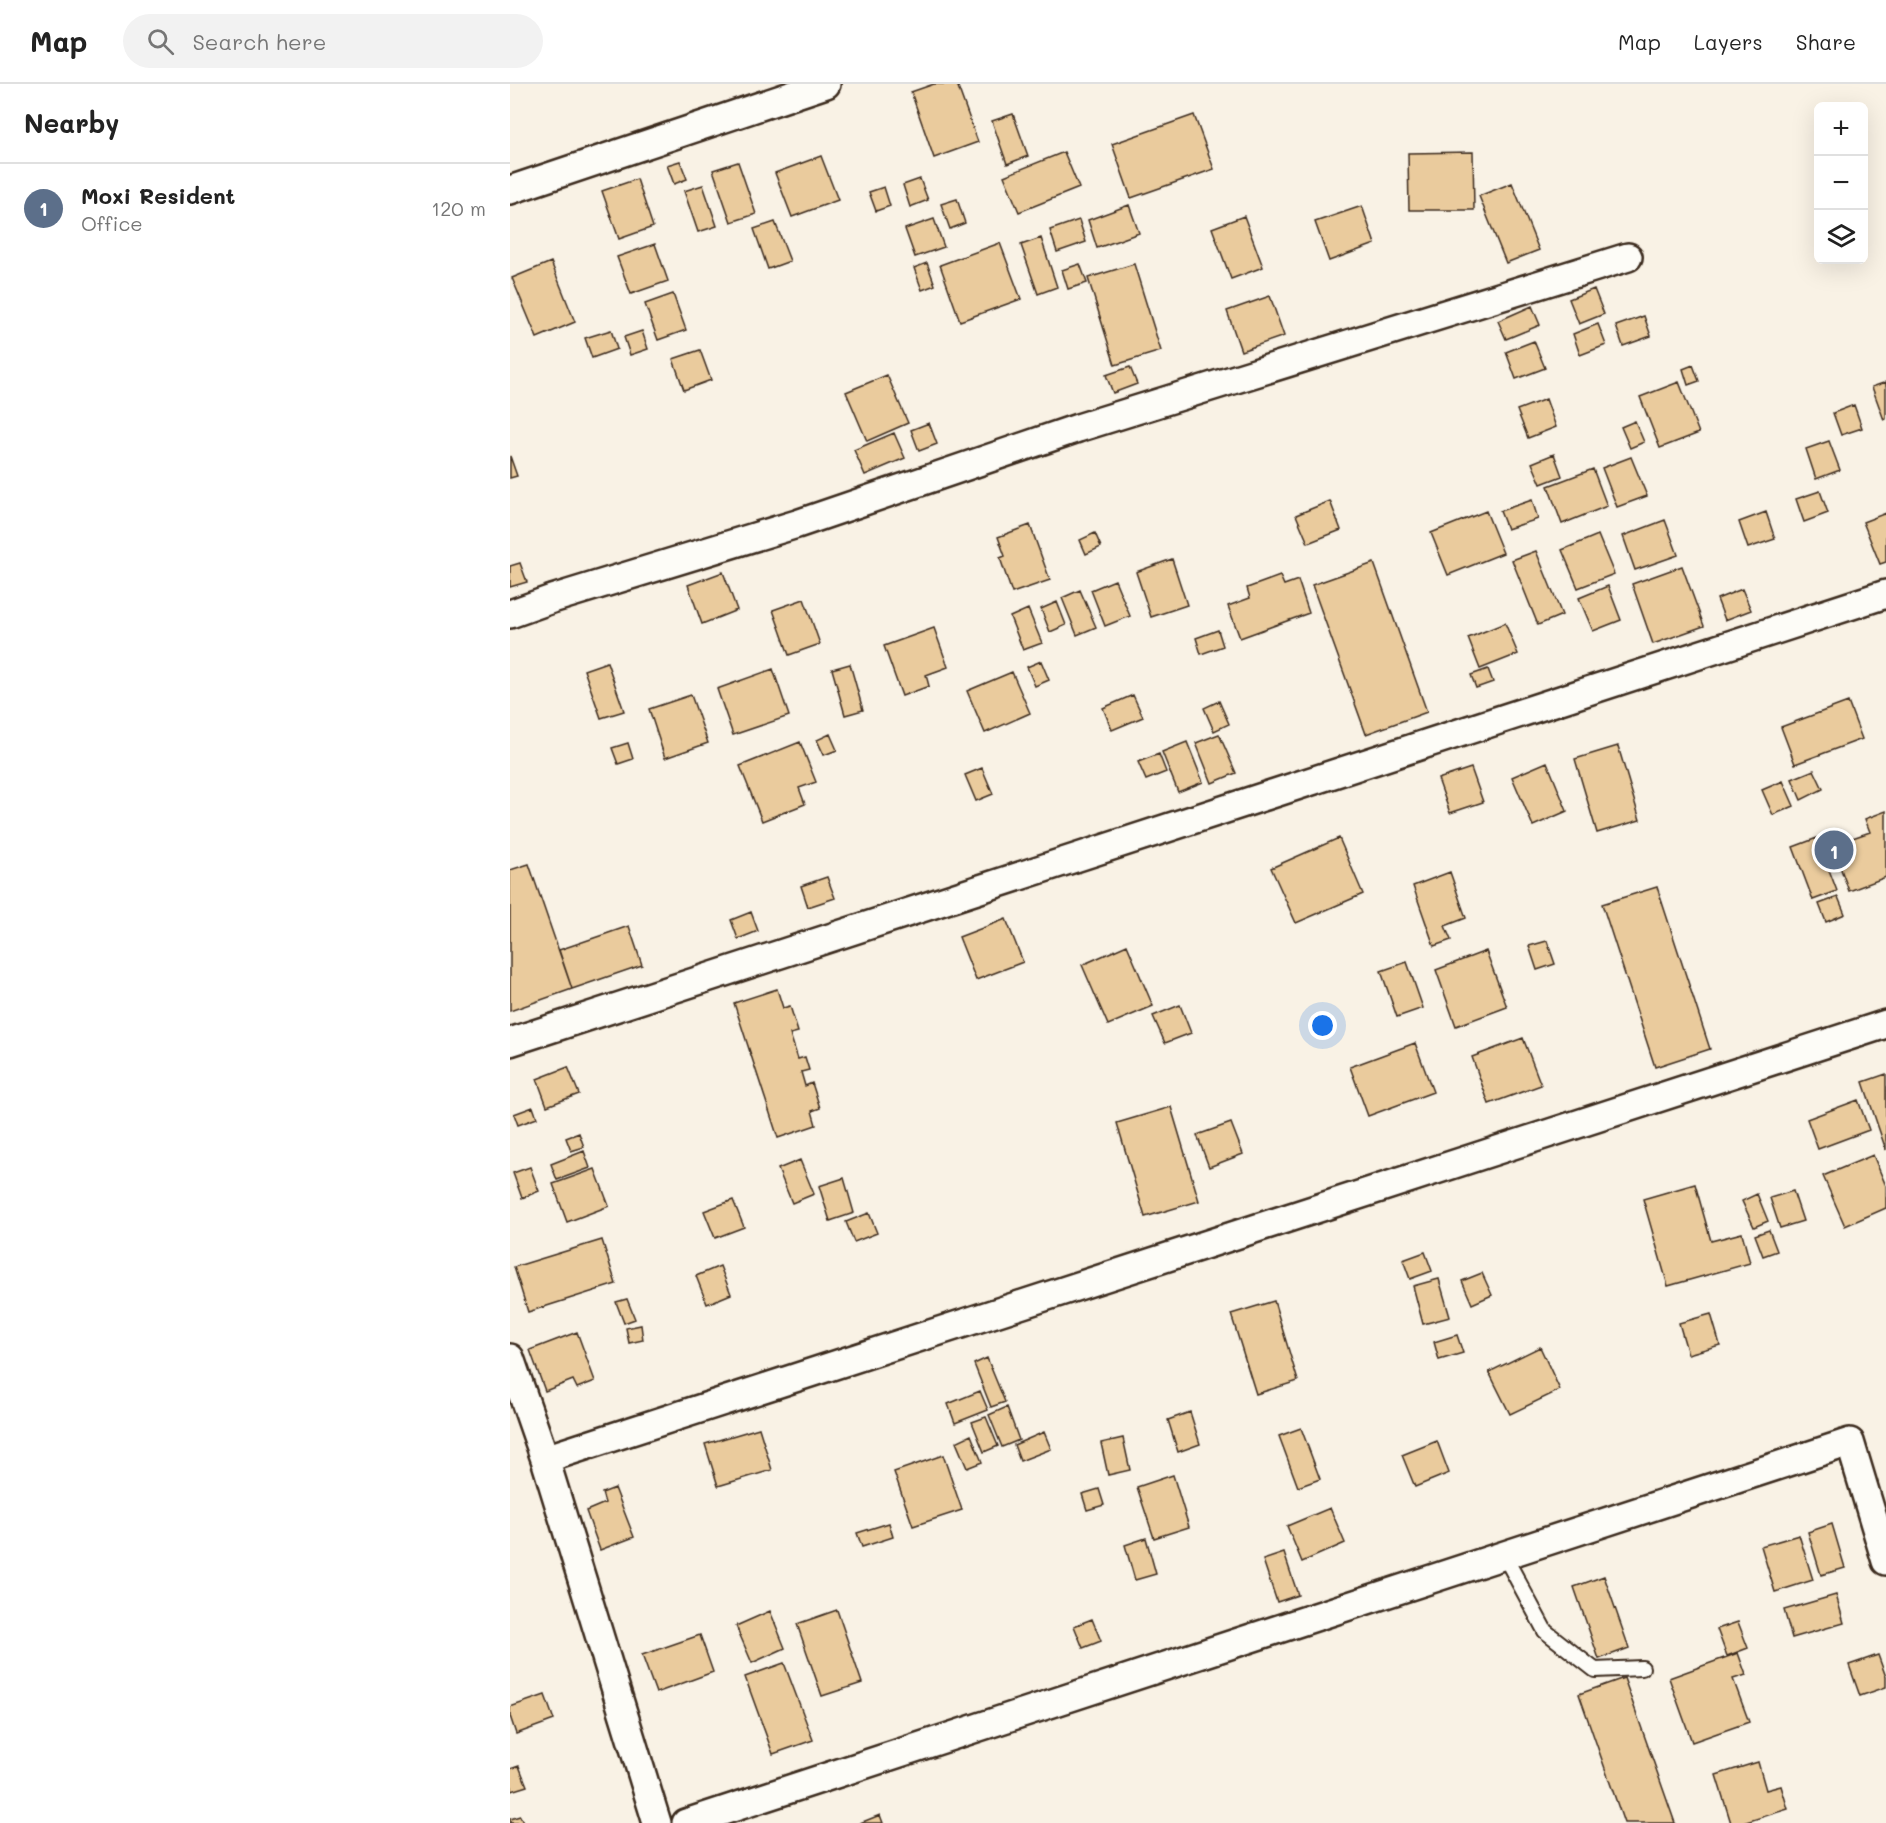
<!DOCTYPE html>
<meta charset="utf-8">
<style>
:root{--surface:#fff;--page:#f2f2f2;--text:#222;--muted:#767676;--line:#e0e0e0;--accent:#d1495b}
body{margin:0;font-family:Mali,sans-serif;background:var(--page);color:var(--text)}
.controls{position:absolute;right:18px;top:18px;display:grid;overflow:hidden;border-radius:9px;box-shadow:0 6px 24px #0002}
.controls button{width:54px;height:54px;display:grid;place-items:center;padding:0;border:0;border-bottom:2px solid var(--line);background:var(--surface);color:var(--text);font:30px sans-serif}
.you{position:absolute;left:813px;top:942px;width:21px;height:21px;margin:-15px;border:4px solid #fff;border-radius:50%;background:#1a73e8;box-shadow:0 0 0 9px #1a73e833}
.badge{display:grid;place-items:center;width:39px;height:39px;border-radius:50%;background:var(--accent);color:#fff;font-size:20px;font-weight:700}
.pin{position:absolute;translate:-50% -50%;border:3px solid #fff;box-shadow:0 2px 6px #0006}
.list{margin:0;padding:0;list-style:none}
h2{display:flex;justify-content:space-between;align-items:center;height:78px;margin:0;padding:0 24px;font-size:26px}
h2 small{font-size:20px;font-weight:400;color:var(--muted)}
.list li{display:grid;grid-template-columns:39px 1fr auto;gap:18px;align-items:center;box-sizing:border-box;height:90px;padding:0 24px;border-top:2px solid var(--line)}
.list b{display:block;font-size:22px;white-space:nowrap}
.list p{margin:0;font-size:20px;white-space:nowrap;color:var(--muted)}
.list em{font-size:20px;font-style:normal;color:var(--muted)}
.icon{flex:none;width:33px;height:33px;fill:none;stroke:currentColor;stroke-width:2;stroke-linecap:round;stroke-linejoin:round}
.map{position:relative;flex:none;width:1376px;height:1739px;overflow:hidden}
header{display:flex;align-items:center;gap:36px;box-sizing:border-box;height:84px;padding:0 30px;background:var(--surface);border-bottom:2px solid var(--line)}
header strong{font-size:28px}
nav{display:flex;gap:33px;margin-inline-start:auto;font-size:21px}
.search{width:420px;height:54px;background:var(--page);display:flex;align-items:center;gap:15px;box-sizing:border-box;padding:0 21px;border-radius:33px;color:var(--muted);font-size:22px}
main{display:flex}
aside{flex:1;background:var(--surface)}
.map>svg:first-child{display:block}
.building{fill:#eacb9d;stroke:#3b2a1e;stroke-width:1.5}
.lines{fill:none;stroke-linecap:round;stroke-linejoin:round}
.lane-casing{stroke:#3b2a1e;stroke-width:18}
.street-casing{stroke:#3b2a1e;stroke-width:32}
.lane{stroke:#fdfcf7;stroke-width:14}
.street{stroke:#fdfcf7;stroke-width:27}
</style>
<header>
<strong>Map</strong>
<div class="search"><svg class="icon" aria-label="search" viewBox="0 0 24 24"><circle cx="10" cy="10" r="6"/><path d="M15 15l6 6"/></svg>Search here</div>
<nav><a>Map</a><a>Layers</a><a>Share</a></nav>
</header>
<main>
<aside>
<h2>Nearby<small></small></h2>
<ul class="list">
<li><span class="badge" style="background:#5c6f8a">1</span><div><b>Moxi Resident</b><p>Office</p></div><em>120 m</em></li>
</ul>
</aside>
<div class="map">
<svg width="1376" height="1739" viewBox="0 0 1376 1739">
<rect width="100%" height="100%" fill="#f9f2e5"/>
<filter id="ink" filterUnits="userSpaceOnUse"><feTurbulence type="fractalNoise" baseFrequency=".0167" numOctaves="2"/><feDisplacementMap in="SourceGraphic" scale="12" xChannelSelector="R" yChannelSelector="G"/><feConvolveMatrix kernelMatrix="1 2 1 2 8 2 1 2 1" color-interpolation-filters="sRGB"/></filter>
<g filter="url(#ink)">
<path class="building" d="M424 0H447L468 58 424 74 401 8Z
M503 30 518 72 497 80 482 37Z
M684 31 704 85 621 114 602 60Z
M554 68 569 104 509 128 494 92Z
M963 68 964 126H899L898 69Z
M311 72 328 116 282 133 265 89Z
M170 77 177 95 164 100 157 81Z
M228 78 246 130 221 138 203 86Z
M127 95 143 143 109 155 92 107Z
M410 95 418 116 400 123 393 101Z
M1002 99 1029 166 996 179 969 112Z
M193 101 207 142 188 148 174 107Z
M374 103 380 122 366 127 359 108Z
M447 115 455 139 440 145 431 120Z
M619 121 629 149 587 164 578 136Z
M852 122 865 160 819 177 805 138Z
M734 132 753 183 721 195 702 144Z
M424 135 434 163 405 173 395 145Z
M569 136 576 158 547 168 540 146Z
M265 138 280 177 258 185 244 145Z
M531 154 547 203 528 210 511 161Z
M490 159 511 215 450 237 430 181Z
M145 160 158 197 121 210 107 173Z
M41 178 65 238 27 254 2 194Z
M417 179 425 201 412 206 404 184Z
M570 180 577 199 558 205 552 186Z
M624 180 651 267 605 281 578 194Z
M1084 205 1094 230 1069 240 1059 215Z
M163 210 176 246 148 256 135 220Z
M760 212 774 252 731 267 717 227Z
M1022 222 1030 241 996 255 988 237Z
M1134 232 1141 252 1113 262 1106 242Z
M1088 240 1096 261 1070 271 1063 250Z
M101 246 107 265 82 274 75 254Z
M132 247 138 265 120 271 114 253Z
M1024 257 1035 284 1006 295 996 268Z
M190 266 201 296 174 306 163 275Z
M1183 281 1189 297 1178 301 1173 285Z
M620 283 627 300 603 309 596 291Z
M377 291 398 339 357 357 336 308Z
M1169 298 1189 349 1150 364 1130 313Z
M1376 298V335L1374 336 1362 303Z
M1036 315 1046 343 1018 354 1007 326Z
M1344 321 1352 344 1331 351 1323 329Z
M1125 337 1134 358 1120 364 1111 343Z
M419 339 427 360 409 367 401 346Z
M384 349 395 374 355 391 344 366Z
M1319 357 1330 386 1306 395 1296 365Z
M1044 370 1052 392 1031 400 1022 379Z
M0 372 7 392 0 394Z
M1121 373 1137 412 1107 423 1092 384Z
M1083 385 1097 422 1052 440 1038 402Z
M1310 407 1318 429 1294 438 1286 415Z
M1022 416 1028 435 997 445 990 427Z
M820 417 831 446 798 459 786 431Z
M976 427 993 469 938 491 921 449Z
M1256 428 1265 455 1238 464 1229 438Z
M1376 429V478L1370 480 1353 438Z
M1155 436 1168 471 1125 486 1113 452Z
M520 441 540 496 502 509 490 474 495 472 488 453Z
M585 449 591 463 576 470 570 456Z
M1088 451 1104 490 1068 504 1052 466Z
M1026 467 1052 531 1028 541 1002 476Z
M662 475 677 521 641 533 626 488Z
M10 479 17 498 0 503V482Z
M864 479 917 628 856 650 802 501Z
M1172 482 1194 542 1143 560 1122 500Z
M213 488 227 526 192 540 178 501Z
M770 492 774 501 788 496 799 529 730 554 718 522 740 514 737 504Z
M605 496 620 532 595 542 581 506Z
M1098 502 1111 536 1083 547 1069 514Z
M1232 505 1241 526 1215 536 1207 515Z
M570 506 586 543 567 551 552 514Z
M294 515 310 560 279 571 263 526Z
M547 518 556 541 540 548 531 525Z
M518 525 532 559 513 566 500 533Z
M995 539 1008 570 970 585 958 554Z
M424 544 438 583 416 591 419 602 392 612 374 562Z
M708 546 713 562 691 570 686 554Z
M531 577 539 596 525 602 517 583Z
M97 578 114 627 91 634 74 586Z
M340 580 353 626 335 631 322 585Z
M263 585 279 632 223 651 207 605Z
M978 585 983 598 966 604 961 591Z
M502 588 520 629 475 649 457 607Z
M181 611 198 659 155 674 139 625Z
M623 611 633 633 602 646 593 624Z
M709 617 719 640 704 647 694 624Z
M1338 618 1352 655 1285 680 1271 643Z
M320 650 327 666 314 671 307 656Z
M709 650 726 689 702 699 686 659Z
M290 658 306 698 289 704 295 720 252 737 230 682Z
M677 658 693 698 668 708 652 668Z
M118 659 123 675 108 680 102 664Z
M1108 662 1130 736 1087 749 1065 675Z
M649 670 656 688 636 696 628 678Z
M1037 678 1057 727 1023 742 1002 693Z
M472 684 483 710 466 717 455 691Z
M961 684 973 718 940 729 928 695Z
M1304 686 1313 705 1291 716 1282 695Z
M1273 697 1284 722 1263 731 1252 706Z
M1376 727V793L1339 807 1322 761 1360 748 1355 735Z
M829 754 853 810 786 839 761 784Z
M1307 754 1327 807 1303 816 1283 763Z
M19 780 62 905 0 927V786Z
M940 788 956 834 935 842 941 856 924 862 903 802Z
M317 793 325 814 298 823 291 802Z
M1147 803 1200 965 1145 983 1092 820Z
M1328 813 1335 830 1316 838 1309 820Z
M241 828 248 847 228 855 221 836Z
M496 835 513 878 466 896 449 853Z
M119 842 132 881 62 905 49 866Z
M1037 857 1045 880 1027 886 1019 862Z
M617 861 643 922 598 941 572 881Z
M976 867 997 923 946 942 926 886Z
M897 878 913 924 887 933 871 887Z
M267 905 273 924 280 922 288 948 280 950 288 975 295 973 299 986 291 988 295 1002 302 999 310 1024 302 1027 306 1041 268 1054 224 919Z
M670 921 681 949 655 959 643 932Z
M1013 954 1031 1001 979 1020 962 973Z
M905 959 923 1008 858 1032 840 983Z
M58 983 69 1010 37 1022 27 995Z
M1376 990V1066L1353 998Z
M1348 1016 1359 1046 1308 1065 1297 1035Z
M23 1023 27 1034 8 1041 4 1030Z
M661 1023 689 1117 635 1133 607 1039Z
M721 1039 733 1070 699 1083 687 1051Z
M69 1049 74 1063 61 1067 56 1054Z
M74 1067 80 1084 47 1096 41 1080Z
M1363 1071 1376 1102V1124L1335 1142 1313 1092Z
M290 1076 304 1110 282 1119 268 1085Z
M20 1083 29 1107 12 1114 3 1089Z
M85 1085 99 1122 57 1138 43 1100Z
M334 1094 344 1129 320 1137 309 1102Z
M1185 1100 1201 1157 1232 1149 1240 1179 1158 1202 1133 1115Z
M1283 1107 1293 1137 1270 1144 1260 1114Z
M1247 1110 1258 1137 1244 1143 1232 1117Z
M223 1116 234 1143 205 1154 194 1127Z
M359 1129 367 1149 344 1158 336 1138Z
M1259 1146 1267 1167 1253 1172 1245 1151Z
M92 1156 106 1200 18 1228 4 1183Z
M915 1168 922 1187 900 1195 893 1176Z
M210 1182 221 1210 197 1220 186 1192Z
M972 1189 982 1211 962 1220 952 1197Z
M929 1195 940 1233 913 1240 903 1202Z
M117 1215 125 1235 114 1239 106 1218Z
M764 1217 788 1297 746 1310 721 1230Z
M1201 1230 1210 1261 1178 1270 1169 1239Z
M131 1241 133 1256 119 1259 116 1244Z
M67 1248 85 1297 67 1304 63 1296 35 1307 20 1266Z
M947 1251 953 1269 929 1276 924 1258Z
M1030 1263 1050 1306 1000 1330 979 1288Z
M477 1274 495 1318 481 1323 464 1280Z
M470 1307 478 1326 445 1339 438 1320Z
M497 1323 509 1356 492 1363 479 1331Z
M680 1328 690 1360 668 1368 658 1336Z
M476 1333 488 1362 474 1368 462 1338Z
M249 1344 262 1386 208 1402 195 1360Z
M791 1344 810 1395 788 1403 769 1352Z
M534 1348 541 1365 510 1377 504 1361Z
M461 1351 472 1378 457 1384 446 1358Z
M613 1354 620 1386 598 1391 591 1359Z
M927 1357 939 1389 905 1403 892 1371Z
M433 1371 452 1426 403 1442 384 1388Z
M663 1391 679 1443 644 1454 627 1403Z
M105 1404 124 1453 90 1466 76 1427 95 1419 92 1409Z
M589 1405 594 1421 577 1426 572 1410Z
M820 1424 835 1459 792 1478 777 1442Z
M379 1439 383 1453 352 1463 347 1449Z
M1322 1440 1335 1484 1311 1491 1298 1448Z
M1289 1451 1303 1496 1265 1508 1251 1462Z
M636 1454 646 1490 625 1496 615 1461Z
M774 1469 788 1511 767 1518 753 1476Z
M1094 1492 1119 1564 1089 1575 1064 1503Z
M1326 1511 1334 1539 1282 1554 1274 1526Z
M327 1526 352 1599 312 1612 287 1540Z
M260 1527 275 1564 242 1579 226 1542Z
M582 1535 591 1557 573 1564 564 1542Z
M1228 1538 1238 1564 1217 1572 1207 1545Z
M190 1551 203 1588 146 1609 132 1571Z
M1228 1569 1236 1591 1223 1595 1239 1638 1182 1658 1159 1594Z
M1368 1571 1376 1593V1603L1350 1612 1339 1581Z
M274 1579 303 1656 263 1670 235 1593Z
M1114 1594 1165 1739H1114L1069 1610Z
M35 1611 44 1636 6 1650 0 1632V1623Z
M1248 1678 1256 1706 1271 1702 1278 1725 1233 1739H1221L1206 1691Z
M9 1682 17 1702 1 1707 0 1685Z
M370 1731 373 1739H350Z
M10 1732 13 1739H0V1735Z"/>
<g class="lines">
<defs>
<path id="lane" d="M994 1471 1035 1547 1085 1586 1132 1584"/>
<path id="street" d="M0 106 316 0
M0 530 42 515 287 440 568 344 1118 173
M0 958 1376 510
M0 1274 35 1375 147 1739
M35 1375 1376 940
M176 1739 1340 1358 1376 1477"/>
</defs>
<use href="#lane" class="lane-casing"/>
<use href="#street" class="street-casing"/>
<use href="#lane" class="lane"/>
<use href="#street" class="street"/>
</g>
</g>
</svg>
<div class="controls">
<button>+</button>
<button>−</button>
<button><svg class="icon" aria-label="layers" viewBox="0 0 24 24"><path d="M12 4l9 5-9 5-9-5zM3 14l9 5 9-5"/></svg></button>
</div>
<div class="you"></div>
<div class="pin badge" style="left:1324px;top:766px;background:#5c6f8a">1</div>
</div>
</main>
